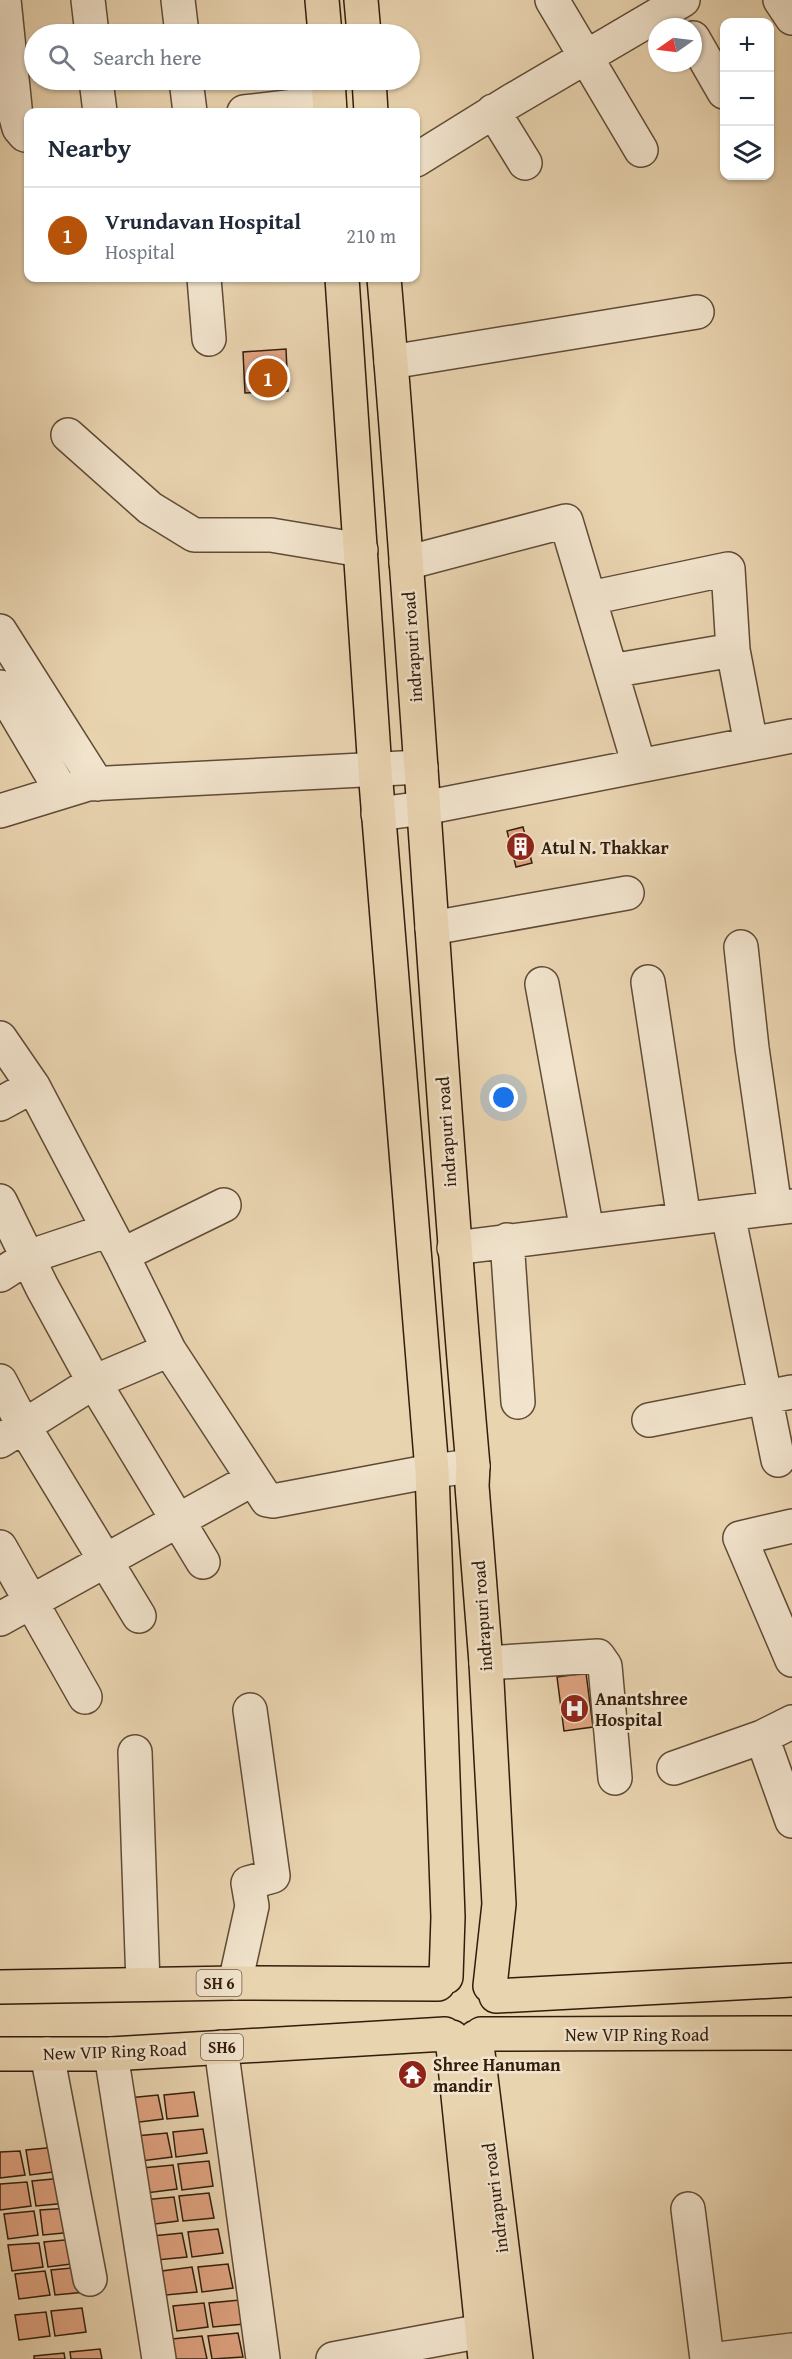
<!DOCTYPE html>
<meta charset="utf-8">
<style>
:root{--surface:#fff;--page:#f6f6f7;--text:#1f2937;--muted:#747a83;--line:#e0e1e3;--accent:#b45309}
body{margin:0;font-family:"Gentium Book Plus",serif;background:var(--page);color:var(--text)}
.controls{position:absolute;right:18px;top:18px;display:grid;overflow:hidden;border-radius:12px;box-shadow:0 2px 4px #0004}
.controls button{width:54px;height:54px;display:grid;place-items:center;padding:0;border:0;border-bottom:2px solid var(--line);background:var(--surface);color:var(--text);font:30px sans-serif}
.compass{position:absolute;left:648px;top:18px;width:54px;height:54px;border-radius:50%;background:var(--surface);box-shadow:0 2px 4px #0004;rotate:256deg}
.you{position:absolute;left:504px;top:1098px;width:21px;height:21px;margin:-15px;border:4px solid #fff;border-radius:50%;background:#1a73e8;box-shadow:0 0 0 9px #1a73e833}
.badge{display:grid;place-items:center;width:39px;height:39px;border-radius:50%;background:var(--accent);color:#fff;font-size:20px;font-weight:700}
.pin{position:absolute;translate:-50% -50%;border:3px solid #fff;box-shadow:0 2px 6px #0006}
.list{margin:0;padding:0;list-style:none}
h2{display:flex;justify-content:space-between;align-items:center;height:78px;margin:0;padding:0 24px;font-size:26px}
h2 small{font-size:20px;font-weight:400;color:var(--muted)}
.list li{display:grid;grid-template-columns:39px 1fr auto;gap:18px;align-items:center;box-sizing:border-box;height:96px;padding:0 24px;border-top:2px solid var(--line)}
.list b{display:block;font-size:22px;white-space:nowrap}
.list p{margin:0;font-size:20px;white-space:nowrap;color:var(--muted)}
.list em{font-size:20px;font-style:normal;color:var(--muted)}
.icon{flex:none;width:33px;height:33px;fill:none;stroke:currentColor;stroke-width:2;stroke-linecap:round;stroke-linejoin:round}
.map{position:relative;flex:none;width:792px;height:2359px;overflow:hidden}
.search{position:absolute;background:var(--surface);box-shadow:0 2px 4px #0004;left:24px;top:24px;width:396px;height:66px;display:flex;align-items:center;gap:15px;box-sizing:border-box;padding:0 21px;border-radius:33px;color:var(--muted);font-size:22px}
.panel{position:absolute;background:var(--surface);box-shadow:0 2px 4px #0004;left:24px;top:108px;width:396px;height:174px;border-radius:12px}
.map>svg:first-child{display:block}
.building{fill:#e1a482;stroke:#321d0c;stroke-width:1.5}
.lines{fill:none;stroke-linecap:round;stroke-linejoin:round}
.minor-casing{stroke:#604b35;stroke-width:36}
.major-casing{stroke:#321d0c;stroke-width:36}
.minor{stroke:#f1e3cc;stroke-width:33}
.major{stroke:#e9d4b0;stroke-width:33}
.labels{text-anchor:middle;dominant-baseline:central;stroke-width:5;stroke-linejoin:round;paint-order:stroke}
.shield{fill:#f1e3cc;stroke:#6b5846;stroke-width:1.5}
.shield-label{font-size:16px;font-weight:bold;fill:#321d0c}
.street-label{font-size:18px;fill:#321d0c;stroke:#f1e3cc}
.poi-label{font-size:18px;font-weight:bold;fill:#321d0c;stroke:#f1e3cc;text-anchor:start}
</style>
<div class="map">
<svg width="792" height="2359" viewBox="0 0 792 2359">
<rect width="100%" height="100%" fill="#e9d4b0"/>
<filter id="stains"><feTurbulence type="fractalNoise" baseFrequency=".00333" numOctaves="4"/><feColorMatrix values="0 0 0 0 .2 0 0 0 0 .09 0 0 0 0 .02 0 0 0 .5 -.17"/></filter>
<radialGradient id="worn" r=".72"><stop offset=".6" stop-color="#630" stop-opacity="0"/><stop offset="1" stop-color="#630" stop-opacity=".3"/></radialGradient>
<path class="building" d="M286 349 288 391 245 393 243 352Z
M523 827 532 863 516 867 507 831Z
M586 1673 593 1727 564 1731 557 1677Z
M194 2092 198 2116 167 2119 164 2095Z
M158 2095 163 2119 132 2123 128 2098Z
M203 2129 207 2153 176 2157 173 2132Z
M167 2133 172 2157 141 2161 136 2136Z
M57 2147 61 2171 30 2175 26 2150Z
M20 2151 25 2175 0 2178V2152Z
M209 2161 213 2186 182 2190 178 2164Z
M173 2165 177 2189 146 2193 142 2168Z
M63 2178 67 2203 36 2206 32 2181Z
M27 2182 31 2206 0 2210V2184Z
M209 2193 214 2218 183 2221 179 2196Z
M174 2197 178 2221 147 2225 143 2200Z
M70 2208 74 2232 43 2235 40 2210Z
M34 2211 38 2235 8 2239 4 2214Z
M218 2229 223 2253 192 2257 188 2232Z
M182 2233 187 2257 156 2260 152 2236Z
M75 2239 79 2263 48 2267 44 2242Z
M39 2243 43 2267 12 2271 8 2245Z
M228 2264 233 2288 202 2292 198 2267Z
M82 2267 86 2292 55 2295 51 2270Z
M192 2267 197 2292 166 2295 162 2271Z
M45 2271 50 2295 19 2299 15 2274Z
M240 2300 244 2324 213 2327 209 2303Z
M204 2303 208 2327 177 2331 173 2306Z
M82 2308 86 2332 55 2336 51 2311Z
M46 2312 50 2336 19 2340 15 2315Z
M238 2333 243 2357 212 2359 208 2336Z
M202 2336 207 2359H175L172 2339Z
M100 2349 102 2359H71L70 2352Z
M64 2353 65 2359H34V2356Z"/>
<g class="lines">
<defs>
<path id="minor" d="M4 0 16 117 19 128 25 135 28 134
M88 0 92 34
M178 0 182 34
M552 0 641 150
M780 0 792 18
M693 38 724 92
M96 80 100 112
M186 80 190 112
M493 111 525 163
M244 112 329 102
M416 160 511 101 683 0
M204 278 209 339
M391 362 697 312
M68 435 150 508 194 535H271L361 550
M406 563 566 521 639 765
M590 598 728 569 733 650
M0 631 97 784
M611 671 733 650 751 744
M0 687 62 792
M0 811 88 784 421 767
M378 814 424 808 792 736
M432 928 627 893
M741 947 752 1048 775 1208
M648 982 684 1219
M542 984 587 1231
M0 1038 33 1086 122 1255
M0 1104 33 1086
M0 1201 42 1287 94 1382 203 1562
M728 1214 778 1460
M507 1240 518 1402
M454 1248 792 1206
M0 1275 28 1257 109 1230
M169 1350 267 1500 273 1501 432 1471 473 1466
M0 1381 23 1425 139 1616
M649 1420 792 1392
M0 1441 94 1382 169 1350 122 1255 224 1205
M792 1526 740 1538 792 1660
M0 1547 85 1697
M0 1619 253 1479
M486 1663 598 1656 605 1666 615 1778
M792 1722 762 1737 792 1821
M135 1752 143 1984
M674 1768 762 1737
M235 1983 252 1906 248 1883 273 1876 250 1710
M221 2047 263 2359
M47 2054 90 2279
M111 2054 159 2359
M688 2209 707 2359
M333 2359 482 2331 511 2328
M718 2359 792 2350"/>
<path id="major" d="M322 0 325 34
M361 0 364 34
M328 80 330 112
M369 80 371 112
M342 278 375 770 432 1471 448 1917 446 1977
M384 278C418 673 438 1070 473 1466L472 1486 486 1663 499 1904 490 1986
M0 1987 235 1983 438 1984
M496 1996 792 1980
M481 2034 792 2033
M452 2037 485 2359
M476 2037 516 2359
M0 2054H111L445 2034"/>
</defs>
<use href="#minor" class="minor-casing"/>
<use href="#major" class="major-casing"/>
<use href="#minor" class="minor"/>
<use href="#major" class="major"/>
</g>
<defs>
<symbol id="building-disc" viewBox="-11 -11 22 22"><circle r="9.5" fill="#8f2418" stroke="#f1e3cc"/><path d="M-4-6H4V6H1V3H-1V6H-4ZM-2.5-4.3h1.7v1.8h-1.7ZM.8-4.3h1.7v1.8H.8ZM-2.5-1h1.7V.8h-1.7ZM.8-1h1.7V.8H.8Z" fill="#fff"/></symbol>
<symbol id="hospital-disc" viewBox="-11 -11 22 22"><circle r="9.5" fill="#8f2418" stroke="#f1e3cc"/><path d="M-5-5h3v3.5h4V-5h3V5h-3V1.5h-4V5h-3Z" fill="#fff"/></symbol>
<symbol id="temple-disc" viewBox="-11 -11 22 22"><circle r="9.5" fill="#8f2418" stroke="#f1e3cc"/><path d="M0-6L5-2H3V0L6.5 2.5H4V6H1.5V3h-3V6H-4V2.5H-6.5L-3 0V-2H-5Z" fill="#fff"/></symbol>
</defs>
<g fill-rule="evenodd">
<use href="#building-disc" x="504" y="830" width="33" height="33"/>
<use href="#hospital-disc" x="558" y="1692" width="33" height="33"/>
<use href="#temple-disc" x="396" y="2058" width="33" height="33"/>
</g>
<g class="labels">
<g class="shield">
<rect x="196.5" y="1970" width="45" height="26" rx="4.5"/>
<rect x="201" y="2034" width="42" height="26" rx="4.5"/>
</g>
<g class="shield-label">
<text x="219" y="1983">SH 6</text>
<text x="222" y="2047">SH6</text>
</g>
<g class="street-label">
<text transform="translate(412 647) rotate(-94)">indrapuri road</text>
<text transform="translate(446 1132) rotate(-94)">indrapuri road</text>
<text transform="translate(482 1616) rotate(-94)">indrapuri road</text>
<text x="637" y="2034">New VIP Ring Road</text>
<text transform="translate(115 2051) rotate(-2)">New VIP Ring Road</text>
<text transform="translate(495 2198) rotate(-97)">indrapuri road</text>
</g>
<g class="poi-label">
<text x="541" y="847">Atul N. Thakkar</text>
<text x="595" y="1698">Anantshree<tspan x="595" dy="21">Hospital</tspan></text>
<text x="433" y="2064">Shree Hanuman<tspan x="433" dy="21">mandir</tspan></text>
</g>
</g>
<rect width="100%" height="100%" filter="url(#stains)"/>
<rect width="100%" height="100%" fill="url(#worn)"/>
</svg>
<div class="controls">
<button>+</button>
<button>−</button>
<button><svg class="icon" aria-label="layers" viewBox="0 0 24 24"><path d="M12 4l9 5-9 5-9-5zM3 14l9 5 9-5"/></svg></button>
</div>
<svg class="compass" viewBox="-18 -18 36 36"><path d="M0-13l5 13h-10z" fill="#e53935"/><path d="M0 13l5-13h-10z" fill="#747a83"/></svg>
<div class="you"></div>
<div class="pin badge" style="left:268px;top:378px">1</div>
<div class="search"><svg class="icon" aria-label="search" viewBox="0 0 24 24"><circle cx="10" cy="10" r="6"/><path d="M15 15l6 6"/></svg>Search here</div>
<section class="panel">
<h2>Nearby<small></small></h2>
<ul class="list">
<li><span class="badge">1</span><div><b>Vrundavan Hospital</b><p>Hospital</p></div><em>210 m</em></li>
</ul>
</section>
</div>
